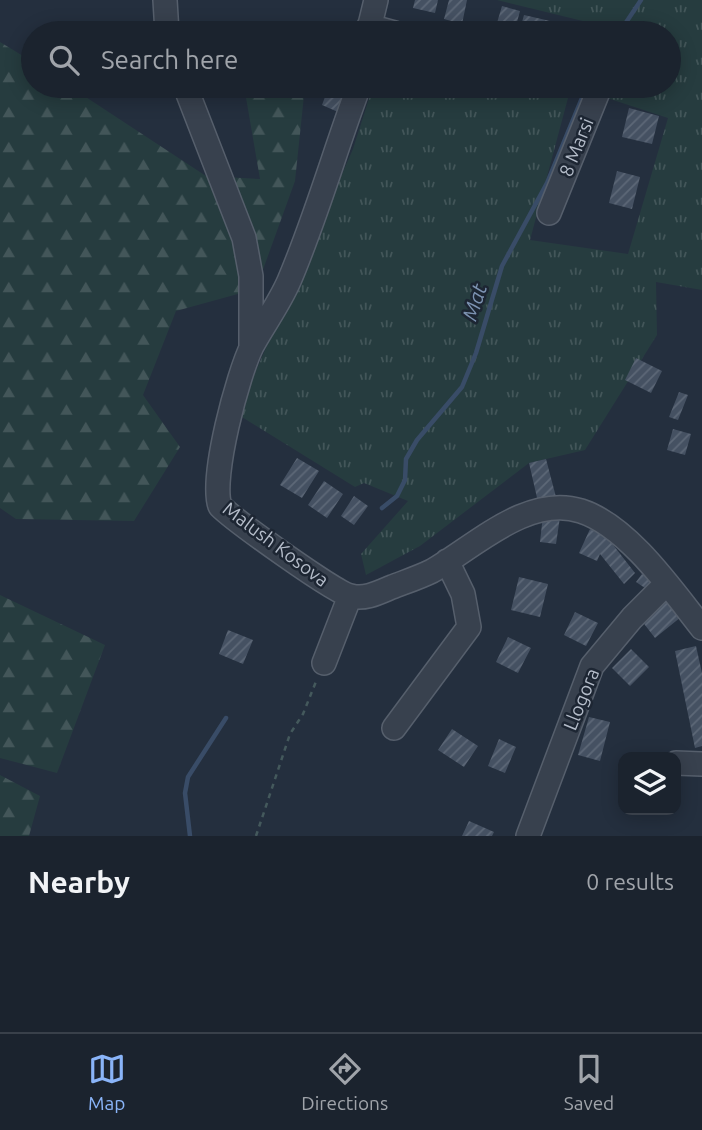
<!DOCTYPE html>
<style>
:root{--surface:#1b232e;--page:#282f3a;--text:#f1f3f6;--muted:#a0a4aa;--line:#39404a;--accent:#8ab4f8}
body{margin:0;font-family:Ubuntu,sans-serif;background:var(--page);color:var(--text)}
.controls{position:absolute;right:21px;bottom:21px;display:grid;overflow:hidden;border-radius:14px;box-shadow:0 4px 18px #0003}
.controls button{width:63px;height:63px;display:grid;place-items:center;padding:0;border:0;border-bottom:2px solid var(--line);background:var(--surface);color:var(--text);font:35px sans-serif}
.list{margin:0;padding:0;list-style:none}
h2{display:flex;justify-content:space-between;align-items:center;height:91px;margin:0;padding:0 28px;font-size:30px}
h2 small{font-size:23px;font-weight:400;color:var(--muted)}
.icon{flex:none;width:38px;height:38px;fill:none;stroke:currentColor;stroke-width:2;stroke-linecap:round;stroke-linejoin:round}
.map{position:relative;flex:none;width:702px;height:836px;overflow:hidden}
.search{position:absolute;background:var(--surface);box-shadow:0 4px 18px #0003;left:21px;right:21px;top:21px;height:77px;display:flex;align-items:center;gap:18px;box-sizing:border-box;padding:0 24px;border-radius:38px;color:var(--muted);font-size:26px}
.sheet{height:196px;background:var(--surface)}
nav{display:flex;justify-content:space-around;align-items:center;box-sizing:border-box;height:98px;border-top:2px solid var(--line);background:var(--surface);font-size:19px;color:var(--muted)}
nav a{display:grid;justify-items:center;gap:4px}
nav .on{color:var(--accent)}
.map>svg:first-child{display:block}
.grass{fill:url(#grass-tufts)}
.forest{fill:url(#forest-firs)}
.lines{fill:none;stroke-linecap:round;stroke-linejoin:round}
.stream{stroke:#394c67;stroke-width:4.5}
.building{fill:url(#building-hatch)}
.minor-casing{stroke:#565f6c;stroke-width:26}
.path{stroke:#44595c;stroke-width:2.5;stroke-dasharray:5 5;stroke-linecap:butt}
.minor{stroke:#38414e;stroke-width:23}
.labels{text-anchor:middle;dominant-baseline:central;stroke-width:5;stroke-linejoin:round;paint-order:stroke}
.street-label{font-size:19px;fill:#b4bcc9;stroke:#1d2633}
.water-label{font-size:21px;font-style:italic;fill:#7c92b1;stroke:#1d2633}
</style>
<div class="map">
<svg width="702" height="836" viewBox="0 0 702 836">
<defs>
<pattern id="grass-tufts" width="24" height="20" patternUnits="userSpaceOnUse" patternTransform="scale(1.75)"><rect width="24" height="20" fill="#263c3f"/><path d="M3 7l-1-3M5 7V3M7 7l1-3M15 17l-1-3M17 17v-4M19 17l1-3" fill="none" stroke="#435659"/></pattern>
<pattern id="forest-firs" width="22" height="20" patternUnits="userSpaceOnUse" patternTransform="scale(1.75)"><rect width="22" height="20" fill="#263c3f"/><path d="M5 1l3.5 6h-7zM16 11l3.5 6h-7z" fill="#435659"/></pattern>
<pattern id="building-hatch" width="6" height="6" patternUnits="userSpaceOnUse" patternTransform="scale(1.75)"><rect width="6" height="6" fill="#455162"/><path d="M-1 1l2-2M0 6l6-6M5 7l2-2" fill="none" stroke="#5d6877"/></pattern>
</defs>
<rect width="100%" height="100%" fill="#242f3e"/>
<path class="grass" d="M497 0H702V290L656 282 657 335 585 450 529 463 420 546 366 575 361 554 408 501 364 483 355 487 237 414 353 149 373 86H522L568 98 530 240 628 254 668 118 604 97 607 86H669V33H623L625 24 591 23Z"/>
<path class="forest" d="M0 42 33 62V86H69L206 176 260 179 244 86H305L295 181 256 289 176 311 143 395 180 447 134 521 16 519 0 508Z
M0 595 105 645 57 773 0 758Z
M0 775 40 796 29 836H0Z"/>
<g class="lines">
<path class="stream" d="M619 33 641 0
M382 508 397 496 405 480 406 459 417 440 462 387 476 353 502 266 547 183 584 93
M190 836 185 793 188 777 226 718"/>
</g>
<path class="building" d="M415 0H438L435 13 413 8Z
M449 0H467L462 24 444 19Z
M502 6 520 11 514 33H494Z
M524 15 550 21 547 33H519Z
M561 21 582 27 580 33H558Z
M329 86 347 90 338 112 322 105Z
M629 108 659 116 652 144 622 137Z
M617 171 640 177 632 209 609 203Z
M636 358 662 371 651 393 625 380Z
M679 392 688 395 678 420 669 417Z
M673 429 691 434 685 455 667 450Z
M297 458 319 471 302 498 280 485Z
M546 459 556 497 538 502 529 463Z
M324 481 343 494 327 518 308 505Z
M354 496 368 506 354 525 341 516Z
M543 515 560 517 556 544 540 542Z
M590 529 607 537 635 573 624 584 600 554 597 561 579 553Z
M642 574 654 581 648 590 636 582Z
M519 577 548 584 540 617 511 610Z
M664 596 681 617 655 638 638 616Z
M575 612 598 623 586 646 564 635Z
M228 630 253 640 243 664 219 654Z
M508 637 531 648 518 673 496 662Z
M696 646 702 673V746L695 748 675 651Z
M631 649 649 667 630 686 612 668Z
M589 717 610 722 600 761 578 755Z
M452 729 478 746 464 767 438 750Z
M499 739 516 747 505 773 488 766Z
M469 821 494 832 492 836H462Z"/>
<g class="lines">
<defs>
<path id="minor" d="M165 0 167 33
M369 26 395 33
M368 33 376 0
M185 86 244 238 251 276V345
M359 86C335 150 316 218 289 281 279 304 264 324 252 346 238 374 210 478 220 506 234 520 335 593 351 596 365 600 380 592 392 587 405 582 420 577 432 571 474 547 528 494 581 511 628 526 672 590 702 628
M549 213 600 87 594 86
M324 663 350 596
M394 728 469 627 463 594 447 561
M676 763 702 764
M528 836 592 666 632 618 666 584"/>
</defs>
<use href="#minor" class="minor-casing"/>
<path class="path" d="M256 836 290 734 303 714 317 679"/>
<use href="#minor" class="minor"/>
</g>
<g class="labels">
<g class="street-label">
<text transform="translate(576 147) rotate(-68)">8 Marsi</text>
<text transform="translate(276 544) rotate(37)">Malush Kosova</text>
<text transform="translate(581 699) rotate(-68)">Llogora</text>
</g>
<g class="water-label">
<text transform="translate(474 302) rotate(-72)">Mat</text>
</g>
</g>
</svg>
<div class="controls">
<button><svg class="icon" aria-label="layers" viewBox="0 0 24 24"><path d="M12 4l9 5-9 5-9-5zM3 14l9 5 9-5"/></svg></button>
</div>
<div class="search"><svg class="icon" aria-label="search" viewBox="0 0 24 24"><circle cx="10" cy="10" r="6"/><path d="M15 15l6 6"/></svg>Search here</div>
</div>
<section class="sheet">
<h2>Nearby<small>0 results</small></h2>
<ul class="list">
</ul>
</section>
<nav>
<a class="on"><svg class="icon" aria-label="map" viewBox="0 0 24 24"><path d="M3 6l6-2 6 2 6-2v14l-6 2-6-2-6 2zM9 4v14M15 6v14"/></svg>Map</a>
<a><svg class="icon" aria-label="directions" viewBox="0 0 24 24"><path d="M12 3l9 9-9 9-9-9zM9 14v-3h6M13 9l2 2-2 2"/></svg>Directions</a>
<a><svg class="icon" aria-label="saved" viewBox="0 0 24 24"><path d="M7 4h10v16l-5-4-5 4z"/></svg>Saved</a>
</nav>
